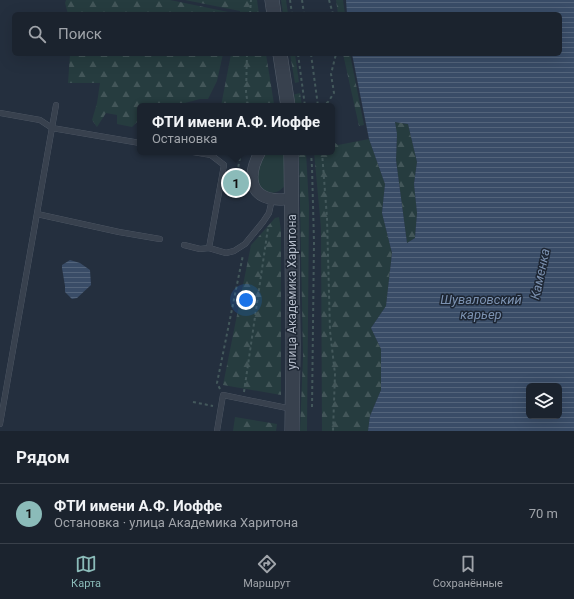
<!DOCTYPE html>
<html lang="ru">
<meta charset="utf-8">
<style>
:root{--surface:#1b232e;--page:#282f3a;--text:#f1f3f6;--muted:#a0a4aa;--line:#39404a;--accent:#8bbbb9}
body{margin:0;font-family:Roboto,sans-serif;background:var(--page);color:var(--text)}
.controls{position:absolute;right:12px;bottom:12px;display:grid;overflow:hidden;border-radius:6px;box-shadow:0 4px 16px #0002}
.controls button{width:36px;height:36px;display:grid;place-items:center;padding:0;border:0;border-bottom:1px solid var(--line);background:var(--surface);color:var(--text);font:20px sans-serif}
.you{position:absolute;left:246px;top:300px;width:14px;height:14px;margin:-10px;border:3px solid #fff;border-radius:50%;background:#1a73e8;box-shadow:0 0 0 6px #1a73e833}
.badge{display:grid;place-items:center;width:26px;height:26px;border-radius:50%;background:var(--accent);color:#111;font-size:13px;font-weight:700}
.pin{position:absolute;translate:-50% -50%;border:2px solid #fff;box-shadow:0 1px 4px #0006}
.popup{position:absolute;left:137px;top:103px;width:198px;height:52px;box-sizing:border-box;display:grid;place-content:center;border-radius:6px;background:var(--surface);filter:drop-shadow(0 1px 3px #0005);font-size:13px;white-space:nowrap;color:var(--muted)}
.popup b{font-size:15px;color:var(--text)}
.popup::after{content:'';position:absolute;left:50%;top:100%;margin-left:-8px;border:8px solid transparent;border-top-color:var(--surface)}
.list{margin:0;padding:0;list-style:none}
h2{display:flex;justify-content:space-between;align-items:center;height:52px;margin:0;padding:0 16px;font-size:17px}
h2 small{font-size:13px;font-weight:400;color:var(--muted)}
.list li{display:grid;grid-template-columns:26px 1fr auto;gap:12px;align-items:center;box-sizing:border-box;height:60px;padding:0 16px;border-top:1px solid var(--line)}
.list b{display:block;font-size:15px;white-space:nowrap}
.list p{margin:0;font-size:13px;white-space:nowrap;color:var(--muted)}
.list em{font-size:13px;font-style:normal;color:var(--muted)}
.icon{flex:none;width:22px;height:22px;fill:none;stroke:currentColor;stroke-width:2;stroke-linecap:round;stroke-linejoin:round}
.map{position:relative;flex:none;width:574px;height:431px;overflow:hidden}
.search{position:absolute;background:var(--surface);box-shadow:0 4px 16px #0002;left:12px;right:12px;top:12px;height:44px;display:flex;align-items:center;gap:10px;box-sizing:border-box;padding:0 14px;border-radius:6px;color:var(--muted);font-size:15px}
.sheet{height:112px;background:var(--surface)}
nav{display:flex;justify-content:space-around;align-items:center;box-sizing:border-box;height:56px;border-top:1px solid var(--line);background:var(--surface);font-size:11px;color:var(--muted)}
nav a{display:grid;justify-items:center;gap:2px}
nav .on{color:var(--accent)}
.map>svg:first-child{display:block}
.grass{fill:#263c3f}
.forest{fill:url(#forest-firs)}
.water{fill:url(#water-rules);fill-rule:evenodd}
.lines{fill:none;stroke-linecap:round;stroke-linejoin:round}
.service-casing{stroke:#565f6c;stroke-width:6}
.minor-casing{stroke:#565f6c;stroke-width:12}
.tertiary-casing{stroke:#565f6c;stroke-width:15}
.path{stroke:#44595c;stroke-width:2;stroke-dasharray:3 3;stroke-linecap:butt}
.service{stroke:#38414e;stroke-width:5.5}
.minor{stroke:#38414e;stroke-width:11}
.tertiary{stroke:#38414e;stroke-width:14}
.labels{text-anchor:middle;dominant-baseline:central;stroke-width:3;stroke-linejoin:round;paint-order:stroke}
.street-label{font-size:12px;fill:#b4bcc9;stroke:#1d2633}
.water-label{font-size:13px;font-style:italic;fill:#7c92b1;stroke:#1d2633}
</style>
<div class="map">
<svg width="574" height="431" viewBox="0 0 574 431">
<defs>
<pattern id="forest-firs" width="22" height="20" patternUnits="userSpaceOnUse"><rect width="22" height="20" fill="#263c3f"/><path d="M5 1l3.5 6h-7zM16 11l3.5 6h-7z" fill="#435659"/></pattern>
<pattern id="water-rules" width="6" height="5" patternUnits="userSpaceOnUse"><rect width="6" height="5" fill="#394c67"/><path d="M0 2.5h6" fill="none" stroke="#53647b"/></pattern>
</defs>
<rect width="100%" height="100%" fill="#242f3e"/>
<path class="grass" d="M266 152H285V185C277 198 259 194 257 179 256 170 262 159 266 152Z"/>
<path class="forest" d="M66 0H170L233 13V14H68L65 3Z
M185 0H257L259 14H240V11Z
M281 0H286L288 14H283Z
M336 0H343L345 14H338Z
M70 54H223L217 81 208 99H200L174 106H140V119L132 127 117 124V115L106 113 97 127 92 120 97 103 100 83H68Z
M231 54H266L274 104 273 106H221Z
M290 54H295L299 82 295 83Z
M343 54H350L364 125 359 126Z
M300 93 302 106H294L292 95Z
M394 122 408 124 417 162 414 184 417 213 415 238 407 243 396 160 397 134Z
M369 139 385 184 382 213 392 253 386 306 371 328 381 349V390L370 416 368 431H322L321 228 314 152H332V141L338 145Z
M299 152H306L309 206 307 431H300L303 356Z
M279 217 281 230V395L223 385 251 245 275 218Z
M235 417 277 424 276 431H233Z"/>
<path class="water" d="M346 0H574V431H368L370 416 381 390V349L371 328 386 306 392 253 382 213 385 184 369 139 352 54H560V14H347ZM395 122 408 124 417 162 414 184 417 213 415 238 407 243 396 160 397 134ZM529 386H559V416H529Z
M70 260 80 263 90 270 91 285 77 298 72 299 65 292V286L62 268V265Z"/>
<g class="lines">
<defs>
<path id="service" d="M0 113 40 120 52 128 140 143
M193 152 211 155 224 165 209 248
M37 214 119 232 160 239
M184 245 200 249 209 248 226 253 234 251 245 244 263 222 269 213 272 199
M0 424 56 105
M217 431 223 395 292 409"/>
<path id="minor" d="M260 152C250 170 246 195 273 199 279 200 285 199 291 199"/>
<path id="tertiary" d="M272 0 274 14
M280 54 288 106
M291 152 293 345 292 431"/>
</defs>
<use href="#service" class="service-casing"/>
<use href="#minor" class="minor-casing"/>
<use href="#tertiary" class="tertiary-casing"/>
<path class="path" d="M290 0 292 14
M302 0 304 14
M329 0 333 14
M250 14 251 0
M247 54 246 92 248 106
M298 54 305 106
M311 54 318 106
M321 106 328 102 334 93 331 74 336 54
M241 152 237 174 243 175
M311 152 312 167 314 242 312 409
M322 152 327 218 330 331 335 374 333 431
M220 389 217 383 243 255
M244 392 268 228
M193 402 213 406"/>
<use href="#service" class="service"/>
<use href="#minor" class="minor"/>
<use href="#tertiary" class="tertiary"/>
</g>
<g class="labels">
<g class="street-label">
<text transform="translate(292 292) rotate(-90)">улица Академика Харитона</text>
</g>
<g class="water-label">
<text transform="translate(540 274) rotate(-78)">Каменка</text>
<text x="481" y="299">Шуваловский<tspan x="481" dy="15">карьер</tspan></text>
</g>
</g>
</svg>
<div class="controls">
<button><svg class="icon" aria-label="layers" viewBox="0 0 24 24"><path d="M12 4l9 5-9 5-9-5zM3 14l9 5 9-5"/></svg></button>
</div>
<div class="you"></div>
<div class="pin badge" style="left:236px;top:183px">1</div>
<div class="popup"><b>ФТИ имени А.Ф. Иоффе</b>Остановка</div>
<div class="search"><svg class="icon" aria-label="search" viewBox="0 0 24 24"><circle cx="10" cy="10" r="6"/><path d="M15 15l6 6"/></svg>Поиск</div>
</div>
<section class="sheet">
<h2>Рядом<small></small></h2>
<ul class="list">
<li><span class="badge">1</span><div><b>ФТИ имени А.Ф. Иоффе</b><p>Остановка · улица Академика Харитона</p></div><em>70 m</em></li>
</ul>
</section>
<nav>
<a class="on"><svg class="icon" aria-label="map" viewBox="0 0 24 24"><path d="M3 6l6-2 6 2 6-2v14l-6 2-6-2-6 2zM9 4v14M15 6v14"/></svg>Карта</a>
<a><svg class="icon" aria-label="directions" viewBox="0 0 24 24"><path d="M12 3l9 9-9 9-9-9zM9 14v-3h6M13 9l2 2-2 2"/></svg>Маршрут</a>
<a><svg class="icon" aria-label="saved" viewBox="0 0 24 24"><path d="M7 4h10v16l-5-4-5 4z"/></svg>Сохранённые</a>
</nav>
